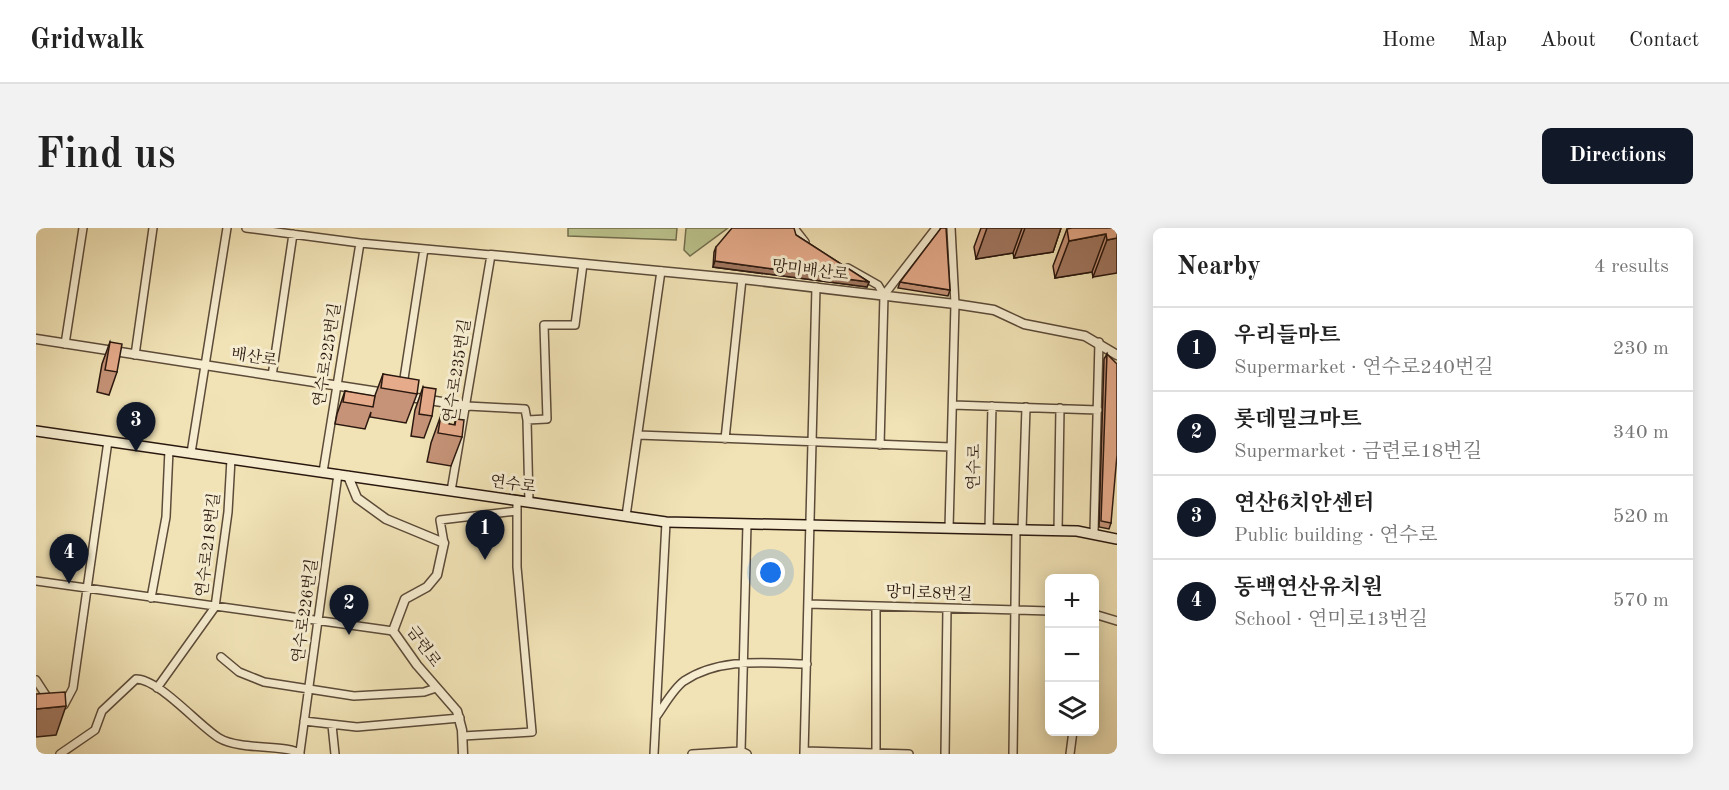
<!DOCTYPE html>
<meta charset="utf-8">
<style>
:root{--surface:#fff;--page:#f2f2f2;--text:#222;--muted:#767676;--line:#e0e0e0;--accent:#111827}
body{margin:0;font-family:"Old Standard TT","Noto Serif KR",serif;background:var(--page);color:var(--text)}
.controls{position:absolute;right:18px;bottom:18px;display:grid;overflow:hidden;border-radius:9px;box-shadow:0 3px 15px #0003}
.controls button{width:54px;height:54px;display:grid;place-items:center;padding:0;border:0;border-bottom:2px solid var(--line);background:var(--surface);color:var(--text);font:30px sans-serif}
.you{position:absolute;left:735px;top:345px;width:21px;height:21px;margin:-15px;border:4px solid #fff;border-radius:50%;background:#1a73e8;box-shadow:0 0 0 9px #1a73e833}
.badge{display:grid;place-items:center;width:39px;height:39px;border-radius:50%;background:var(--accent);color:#fff;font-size:20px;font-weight:700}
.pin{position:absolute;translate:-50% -50px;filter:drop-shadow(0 2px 3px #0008)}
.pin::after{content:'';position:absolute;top:32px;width:21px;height:18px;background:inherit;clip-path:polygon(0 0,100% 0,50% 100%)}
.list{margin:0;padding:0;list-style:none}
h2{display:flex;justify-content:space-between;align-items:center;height:78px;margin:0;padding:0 24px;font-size:26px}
h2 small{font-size:20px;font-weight:400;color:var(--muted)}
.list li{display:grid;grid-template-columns:39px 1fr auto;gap:18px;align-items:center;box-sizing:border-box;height:84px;padding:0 24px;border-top:2px solid var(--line)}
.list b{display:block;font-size:22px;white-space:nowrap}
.list p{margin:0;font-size:20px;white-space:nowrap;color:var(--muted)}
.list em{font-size:20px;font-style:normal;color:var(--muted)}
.icon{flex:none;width:33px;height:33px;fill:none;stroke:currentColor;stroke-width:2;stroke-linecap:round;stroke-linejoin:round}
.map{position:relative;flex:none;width:1081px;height:526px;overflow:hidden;border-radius:9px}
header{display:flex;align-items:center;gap:36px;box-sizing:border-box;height:84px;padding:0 30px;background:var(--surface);border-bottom:2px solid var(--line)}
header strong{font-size:28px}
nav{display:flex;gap:33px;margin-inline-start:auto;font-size:21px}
.intro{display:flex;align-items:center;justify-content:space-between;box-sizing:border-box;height:144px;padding:0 36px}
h1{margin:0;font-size:42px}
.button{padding:15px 27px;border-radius:9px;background:var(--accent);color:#fff;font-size:21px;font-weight:700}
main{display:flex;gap:36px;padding:0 36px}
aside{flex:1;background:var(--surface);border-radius:9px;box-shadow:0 3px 15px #0003}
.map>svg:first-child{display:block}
.green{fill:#bbc38d;stroke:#726e4e;stroke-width:1.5}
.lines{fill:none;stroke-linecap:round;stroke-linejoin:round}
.minor-casing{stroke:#5c4b39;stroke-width:10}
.tertiary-casing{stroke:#5c4b39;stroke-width:11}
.secondary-casing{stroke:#2a180f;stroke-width:12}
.minor{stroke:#f6edd0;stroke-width:7}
.tertiary{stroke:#f6edd0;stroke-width:8}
.secondary{stroke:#f6edd0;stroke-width:9}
.wall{fill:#c69378;stroke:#2a180f;stroke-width:1.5}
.shaded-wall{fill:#a17861;stroke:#2a180f;stroke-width:1.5}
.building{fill:#e6ab8b;stroke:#2a180f;stroke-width:1.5}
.labels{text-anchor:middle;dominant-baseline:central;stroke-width:6;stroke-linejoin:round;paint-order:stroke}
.street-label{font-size:16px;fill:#2a180f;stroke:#f6edd0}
</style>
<header>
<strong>Gridwalk</strong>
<nav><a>Home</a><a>Map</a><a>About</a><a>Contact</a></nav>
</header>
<div class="intro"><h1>Find us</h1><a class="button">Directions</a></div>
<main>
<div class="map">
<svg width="1081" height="526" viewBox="0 0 1081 526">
<rect width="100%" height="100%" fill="#f1e3b6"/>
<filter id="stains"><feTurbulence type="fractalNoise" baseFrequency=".00333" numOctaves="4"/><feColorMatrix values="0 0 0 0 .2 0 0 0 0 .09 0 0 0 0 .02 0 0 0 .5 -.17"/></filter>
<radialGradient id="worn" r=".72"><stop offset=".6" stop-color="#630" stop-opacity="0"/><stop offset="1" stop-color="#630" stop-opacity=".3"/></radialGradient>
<path class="green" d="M532 0H641L640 12 532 8Z
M650 0H692L654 28 648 22Z"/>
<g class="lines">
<defs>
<path id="minor" d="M210 0 324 15 455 27 415 263
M758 0 769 14
M812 40 842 57 848 67
M29 116 47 0
M99 127 117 0
M236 148 257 6
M367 157 388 21
M917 177 1062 182
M431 178 489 181 491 192
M602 207 915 219
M689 211 706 51
M844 217 848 67 900 0
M155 225 191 0
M287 244 324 15
M493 274 491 192 511 191 508 97H539L547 36
M590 288 625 43
M913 300 919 76 915 0
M953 301 956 178
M986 302 990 179
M1022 303 1024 180
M1058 304 1063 114
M408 315 404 292 481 283
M0 353 357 403
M115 370 130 289 133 222
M772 376 1014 383
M1058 386 1081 393
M185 429 203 444 228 454 318 468 388 464 400 460
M0 452 13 472
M121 460 179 379 192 284 195 231
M23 476 28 477 37 460 72 213
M620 489C628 478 637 461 648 453 684 429 730 435 771 436
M268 493 321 499 424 490
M296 497 299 526
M427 508 496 504 481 339V272
M705 523 711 296
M769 523 873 526
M264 524 302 246
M24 526 59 502 66 483 100 451C123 451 162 497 183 510 205 523 253 516 264 526
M618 526 630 294
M656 526 705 523 711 526
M768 526 780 59
M840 526V378
M909 526 911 380
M977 526 980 302
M1034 526 1037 503"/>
<path id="tertiary" d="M455 27 706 51 919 76 958 82 988 96 1049 108 1081 127
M0 111 349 165
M368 168 431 178
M312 248 321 270 350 291 408 315 401 347 391 359 369 371 357 403 381 437 421 483 426 502 427 526"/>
<path id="secondary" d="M0 203 630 294 1041 303 1081 311"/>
</defs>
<use href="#minor" class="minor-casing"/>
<use href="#tertiary" class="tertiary-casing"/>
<use href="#secondary" class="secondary-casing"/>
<use href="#minor" class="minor"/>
<use href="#tertiary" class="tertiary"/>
<use href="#secondary" class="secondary"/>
</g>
<path class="wall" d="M945 0H1025L1017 24 978 30 977 25 940 31 938 19Z
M1081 0 1057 49 1056 44 1019 50 1017 38 1031 1Z
M760 7 833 54 831 59 677 39 678 24 680 19Z
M864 54 914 62 912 68 862 60Z
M74 114 81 144 73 167 61 164 66 136Z
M1071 126 1075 295 1073 301 1063 299 1068 131Z
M347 146 381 166 370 195 334 189 335 184 329 201 299 196 301 186 309 163 338 170Z
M387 159 396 188 388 210 375 208 379 182Z
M405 187 413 196 418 197 420 191 426 209 415 238 391 234 395 215Z"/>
<path class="shaded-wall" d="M951 0H986L977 25 940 31Z
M989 0H1025L1017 24 978 30Z
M1070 6 1056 44 1019 50 1033 13Z
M1081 10V45L1057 49 1071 12Z
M679 33 833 54 831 59 677 39Z
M30 478 20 507 0 509V481Z"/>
<path class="building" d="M696 0H758L760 7 833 54 679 33 680 19Z
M905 0H910L914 62 864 54Z
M1036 0H1081V10L1071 12 1070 6 1033 13 1031 1Z
M74 114 86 116 81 144 69 142Z
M1071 126 1081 136V227L1075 295 1065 293Z
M347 146 383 152 381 166 345 160Z
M387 159 400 161 396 188 383 186Z
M309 163 339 168 337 179 307 174Z
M405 187 414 188 413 196 419 197 420 191 428 192 426 209 402 205Z
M29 464 30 478 0 481V466Z"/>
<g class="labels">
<g class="street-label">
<text transform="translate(774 43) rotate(7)">망미배산로</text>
<text transform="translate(292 127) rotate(-81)">연수로225번길</text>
<text transform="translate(218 130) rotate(9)">배산로</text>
<text transform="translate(422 143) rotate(-81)">연수로235번길</text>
<text transform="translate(939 239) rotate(-89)">연수로</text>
<text transform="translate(477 257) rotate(8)">연수로</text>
<text transform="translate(173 317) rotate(-83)">연수로218번길</text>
<text transform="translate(893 366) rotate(2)">망미로8번길</text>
<text transform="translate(270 383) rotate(-82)">연수로226번길</text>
<text transform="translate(387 419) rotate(54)">금련로</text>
</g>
</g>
<rect width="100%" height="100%" filter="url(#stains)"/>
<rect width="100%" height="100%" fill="url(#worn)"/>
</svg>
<div class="controls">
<button>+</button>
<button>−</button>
<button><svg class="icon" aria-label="layers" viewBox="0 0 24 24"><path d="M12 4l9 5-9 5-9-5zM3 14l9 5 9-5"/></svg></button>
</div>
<div class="you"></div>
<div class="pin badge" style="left:449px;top:332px">1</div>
<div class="pin badge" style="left:313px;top:407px">2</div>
<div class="pin badge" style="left:100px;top:224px">3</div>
<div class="pin badge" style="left:33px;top:356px">4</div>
</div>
<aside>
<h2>Nearby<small>4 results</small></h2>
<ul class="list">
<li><span class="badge">1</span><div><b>우리들마트</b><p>Supermarket · 연수로240번길</p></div><em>230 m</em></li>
<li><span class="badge">2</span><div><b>롯데밀크마트</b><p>Supermarket · 금련로18번길</p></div><em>340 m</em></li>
<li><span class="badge">3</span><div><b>연산6치안센터</b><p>Public building · 연수로</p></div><em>520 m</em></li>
<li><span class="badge">4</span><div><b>동백연산유치원</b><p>School · 연미로13번길</p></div><em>570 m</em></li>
</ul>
</aside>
</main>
